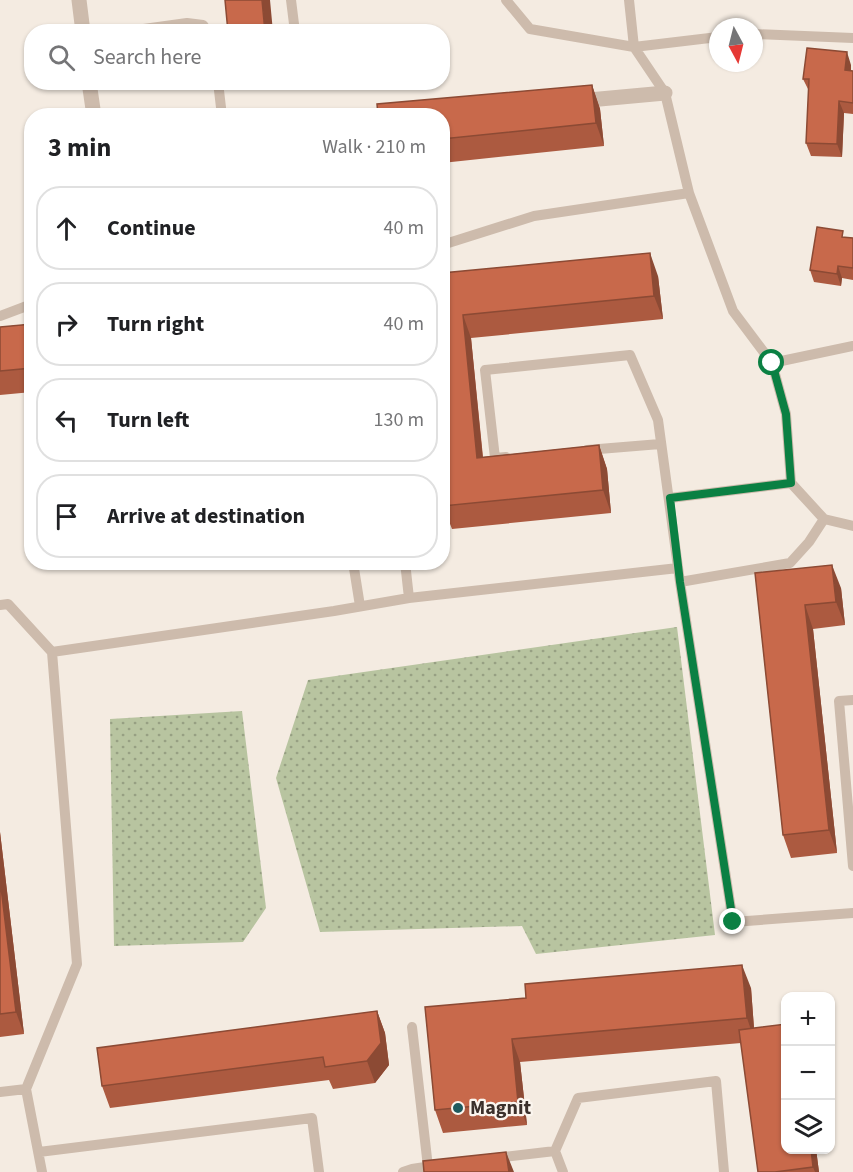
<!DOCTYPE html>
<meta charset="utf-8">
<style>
:root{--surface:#fff;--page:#f2f2f2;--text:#202124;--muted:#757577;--line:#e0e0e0}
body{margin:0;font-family:"Source Sans 3",sans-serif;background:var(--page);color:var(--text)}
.controls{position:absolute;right:18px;bottom:18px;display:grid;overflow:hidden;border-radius:12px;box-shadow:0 2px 4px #0004}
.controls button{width:54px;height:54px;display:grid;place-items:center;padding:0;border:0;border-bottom:2px solid var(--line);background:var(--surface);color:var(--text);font:30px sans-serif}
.compass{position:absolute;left:709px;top:18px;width:54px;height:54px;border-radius:50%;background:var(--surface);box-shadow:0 2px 4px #0004;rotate:173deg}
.stop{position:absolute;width:18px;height:18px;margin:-14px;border:4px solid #0b8043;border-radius:50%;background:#fff}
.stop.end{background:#0b8043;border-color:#fff;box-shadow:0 2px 6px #0008}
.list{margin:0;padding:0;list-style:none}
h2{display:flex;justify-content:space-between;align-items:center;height:78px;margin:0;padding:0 24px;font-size:26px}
h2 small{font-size:20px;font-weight:400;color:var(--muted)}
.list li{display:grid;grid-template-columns:39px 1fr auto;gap:18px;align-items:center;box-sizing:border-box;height:84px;margin:0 12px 12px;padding:0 12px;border:2px solid var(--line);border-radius:24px}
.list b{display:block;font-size:22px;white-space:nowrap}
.list em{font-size:20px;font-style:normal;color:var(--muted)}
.icon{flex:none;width:33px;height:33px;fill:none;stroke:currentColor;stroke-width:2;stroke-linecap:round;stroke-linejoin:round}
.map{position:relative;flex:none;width:853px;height:1172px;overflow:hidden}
.search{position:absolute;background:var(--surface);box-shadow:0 2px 4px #0004;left:24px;top:24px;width:426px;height:66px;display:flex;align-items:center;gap:15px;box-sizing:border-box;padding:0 21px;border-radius:24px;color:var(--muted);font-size:22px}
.panel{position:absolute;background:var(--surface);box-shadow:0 2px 4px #0004;left:24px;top:108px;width:426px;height:462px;border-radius:24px}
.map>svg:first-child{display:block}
.grass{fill:url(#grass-dots)}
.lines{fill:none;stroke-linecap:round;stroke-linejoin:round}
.service{stroke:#cdbbac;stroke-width:10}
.minor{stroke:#cdbbac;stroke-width:15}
.wall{fill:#ac5a40}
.shaded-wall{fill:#8c4a34}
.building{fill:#c8694b;stroke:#8c4a34;stroke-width:1.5}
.route{stroke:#0b8043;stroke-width:8}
.poi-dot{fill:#1f5a5e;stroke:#fbf5ee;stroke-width:2}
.labels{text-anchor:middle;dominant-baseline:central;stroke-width:4.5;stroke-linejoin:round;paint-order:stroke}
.poi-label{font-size:20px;font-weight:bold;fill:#3b302b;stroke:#fbf5ee;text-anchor:start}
</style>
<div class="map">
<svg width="853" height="1172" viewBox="0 0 853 1172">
<defs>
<pattern id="grass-dots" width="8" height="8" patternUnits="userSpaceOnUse" patternTransform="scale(1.5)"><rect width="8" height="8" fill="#b8c4a0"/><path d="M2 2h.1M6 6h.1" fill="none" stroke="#97a083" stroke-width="1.8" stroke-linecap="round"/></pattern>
</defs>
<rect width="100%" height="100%" fill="#f4ebe1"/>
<path class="grass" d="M677 627 715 935 536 954 522 926 320 932 276 778 308 680Z
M242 711 266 908 243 942 114 946 110 719Z"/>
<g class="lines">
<path class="service" d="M291 0 295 32
M506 0 530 29 634 47 665 93 689 193 733 311 772 363 786 414 791 483 824 519 809 542 790 563 680 582
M629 0 634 47 718 37
M122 32 187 23 203 25 208 32
M754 34 853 38
M218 82 222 116
M442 245 534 216 689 193
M0 316 32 304
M772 363 853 346
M587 450 660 444
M506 457 495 458 485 370 630 355 658 420 680 582 733 922 853 913
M670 498 791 483
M824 519 853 526
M353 562 360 606
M405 562 409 598
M0 605 8 604 52 652 334 611 409 598 678 568
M853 700 839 701 853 866
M412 1027 428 1167
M26 1089 77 964 52 652
M0 1092 26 1089 42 1172
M555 1151 578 1098 716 1081 724 1172
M39 1152 312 1118 319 1172
M495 1158 555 1151 563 1172
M403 1172 412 1169 438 1165"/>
<path class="minor" d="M79 0 83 32
M89 82 94 116
M578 101 665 93"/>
</g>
<path class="wall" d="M851 65V71H853V114L844 113 842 157 811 156 806 143 809 91 803 79Z
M592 85 600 109 604 146 442 163V116Z
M845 237 853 238V280L842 278 841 286 814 282 810 270Z
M442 273 658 276 663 319 471 338 483 457 599 445 607 469 611 513 452 529 443 506Z
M32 324V392L0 395V327Z
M755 573 841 588 845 625 813 629 837 853 791 858 783 835Z
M0 832 24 1034 0 1037Z
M751 988 754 1028 786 1149H816L819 1172H758L741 1043 520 1062 527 1125 443 1133 435 1110 425 1007Z
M377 1011 385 1033 389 1065 375 1083 333 1089 329 1080 110 1108 102 1086Z"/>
<path class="shaded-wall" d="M262 0H270L273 32H265Z
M847 52 851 65 850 82 845 70Z
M592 85 600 109 604 146 596 123Z
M839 101 844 113 842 157 837 144Z
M650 253 658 276 663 319 654 296Z
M838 266 842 278 841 286 837 274Z
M463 315 471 338 485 481 477 458Z
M599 445 607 469 611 513 603 490Z
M832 565 841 588 845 625 836 602Z
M805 605 813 629 837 853 829 830Z
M0 832 24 1034 16 1012 0 879Z
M742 965 751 988 755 1042 747 1018Z
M377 1011 385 1033 389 1065 375 1083 367 1061Z
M512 1039 520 1062 527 1125 518 1102Z
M811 1149H816L819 1172H815L813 1167Z
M506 1152 514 1172H509Z"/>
<path class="building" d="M225 0H262L265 32H228Z
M807 48 847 52 845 70 853 71V103L839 101 837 144 806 143 809 79H803Z
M592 85 596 123 442 139V116H378L377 104Z
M278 113V116H258Z
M817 227 843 231 842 237 853 238V268L838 266 837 274 810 270Z
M650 253 654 296 463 315 477 458 599 445 603 490 443 506 442 273Z
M32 324V368L0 371V327Z
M832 565 836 602 805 605 829 830 783 835 755 573Z
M0 879 16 1012 0 1014Z
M742 965 747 1018 512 1039 518 1102 435 1110 425 1007 526 998 525 984Z
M377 1011 381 1043 367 1061 325 1067 323 1057 102 1086 97 1048Z
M786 1024V1149H811L813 1167 775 1172H758L739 1030Z
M506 1152 509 1172H424L423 1161Z"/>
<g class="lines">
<path class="route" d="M733 922 680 582 670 498 791 483 786 414 772 363"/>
</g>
<circle class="poi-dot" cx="458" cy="1108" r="6"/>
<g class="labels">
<g class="poi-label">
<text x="470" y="1108">Magnit</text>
</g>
</g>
</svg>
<div class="controls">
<button>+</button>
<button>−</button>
<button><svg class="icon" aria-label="layers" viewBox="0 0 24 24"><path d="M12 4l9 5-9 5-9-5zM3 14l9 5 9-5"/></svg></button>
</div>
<svg class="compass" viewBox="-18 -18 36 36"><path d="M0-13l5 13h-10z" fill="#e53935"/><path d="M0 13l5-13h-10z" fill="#757577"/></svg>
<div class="stop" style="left:772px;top:363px"></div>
<div class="stop end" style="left:733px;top:922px"></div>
<div class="search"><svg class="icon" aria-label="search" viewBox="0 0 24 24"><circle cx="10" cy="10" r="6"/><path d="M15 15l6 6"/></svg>Search here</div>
<section class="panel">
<h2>3 min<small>Walk · 210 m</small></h2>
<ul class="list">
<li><svg class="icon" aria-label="ahead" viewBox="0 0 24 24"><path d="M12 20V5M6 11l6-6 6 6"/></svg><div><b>Continue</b></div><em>40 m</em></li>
<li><svg class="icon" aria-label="right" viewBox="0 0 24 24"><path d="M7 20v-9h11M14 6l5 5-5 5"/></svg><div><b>Turn right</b></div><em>40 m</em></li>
<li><svg class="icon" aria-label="left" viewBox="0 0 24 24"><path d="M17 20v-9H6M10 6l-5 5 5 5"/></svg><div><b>Turn left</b></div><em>130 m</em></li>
<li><svg class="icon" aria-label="arrive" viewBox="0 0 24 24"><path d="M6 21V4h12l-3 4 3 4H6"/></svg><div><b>Arrive at destination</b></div></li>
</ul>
</section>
</div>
